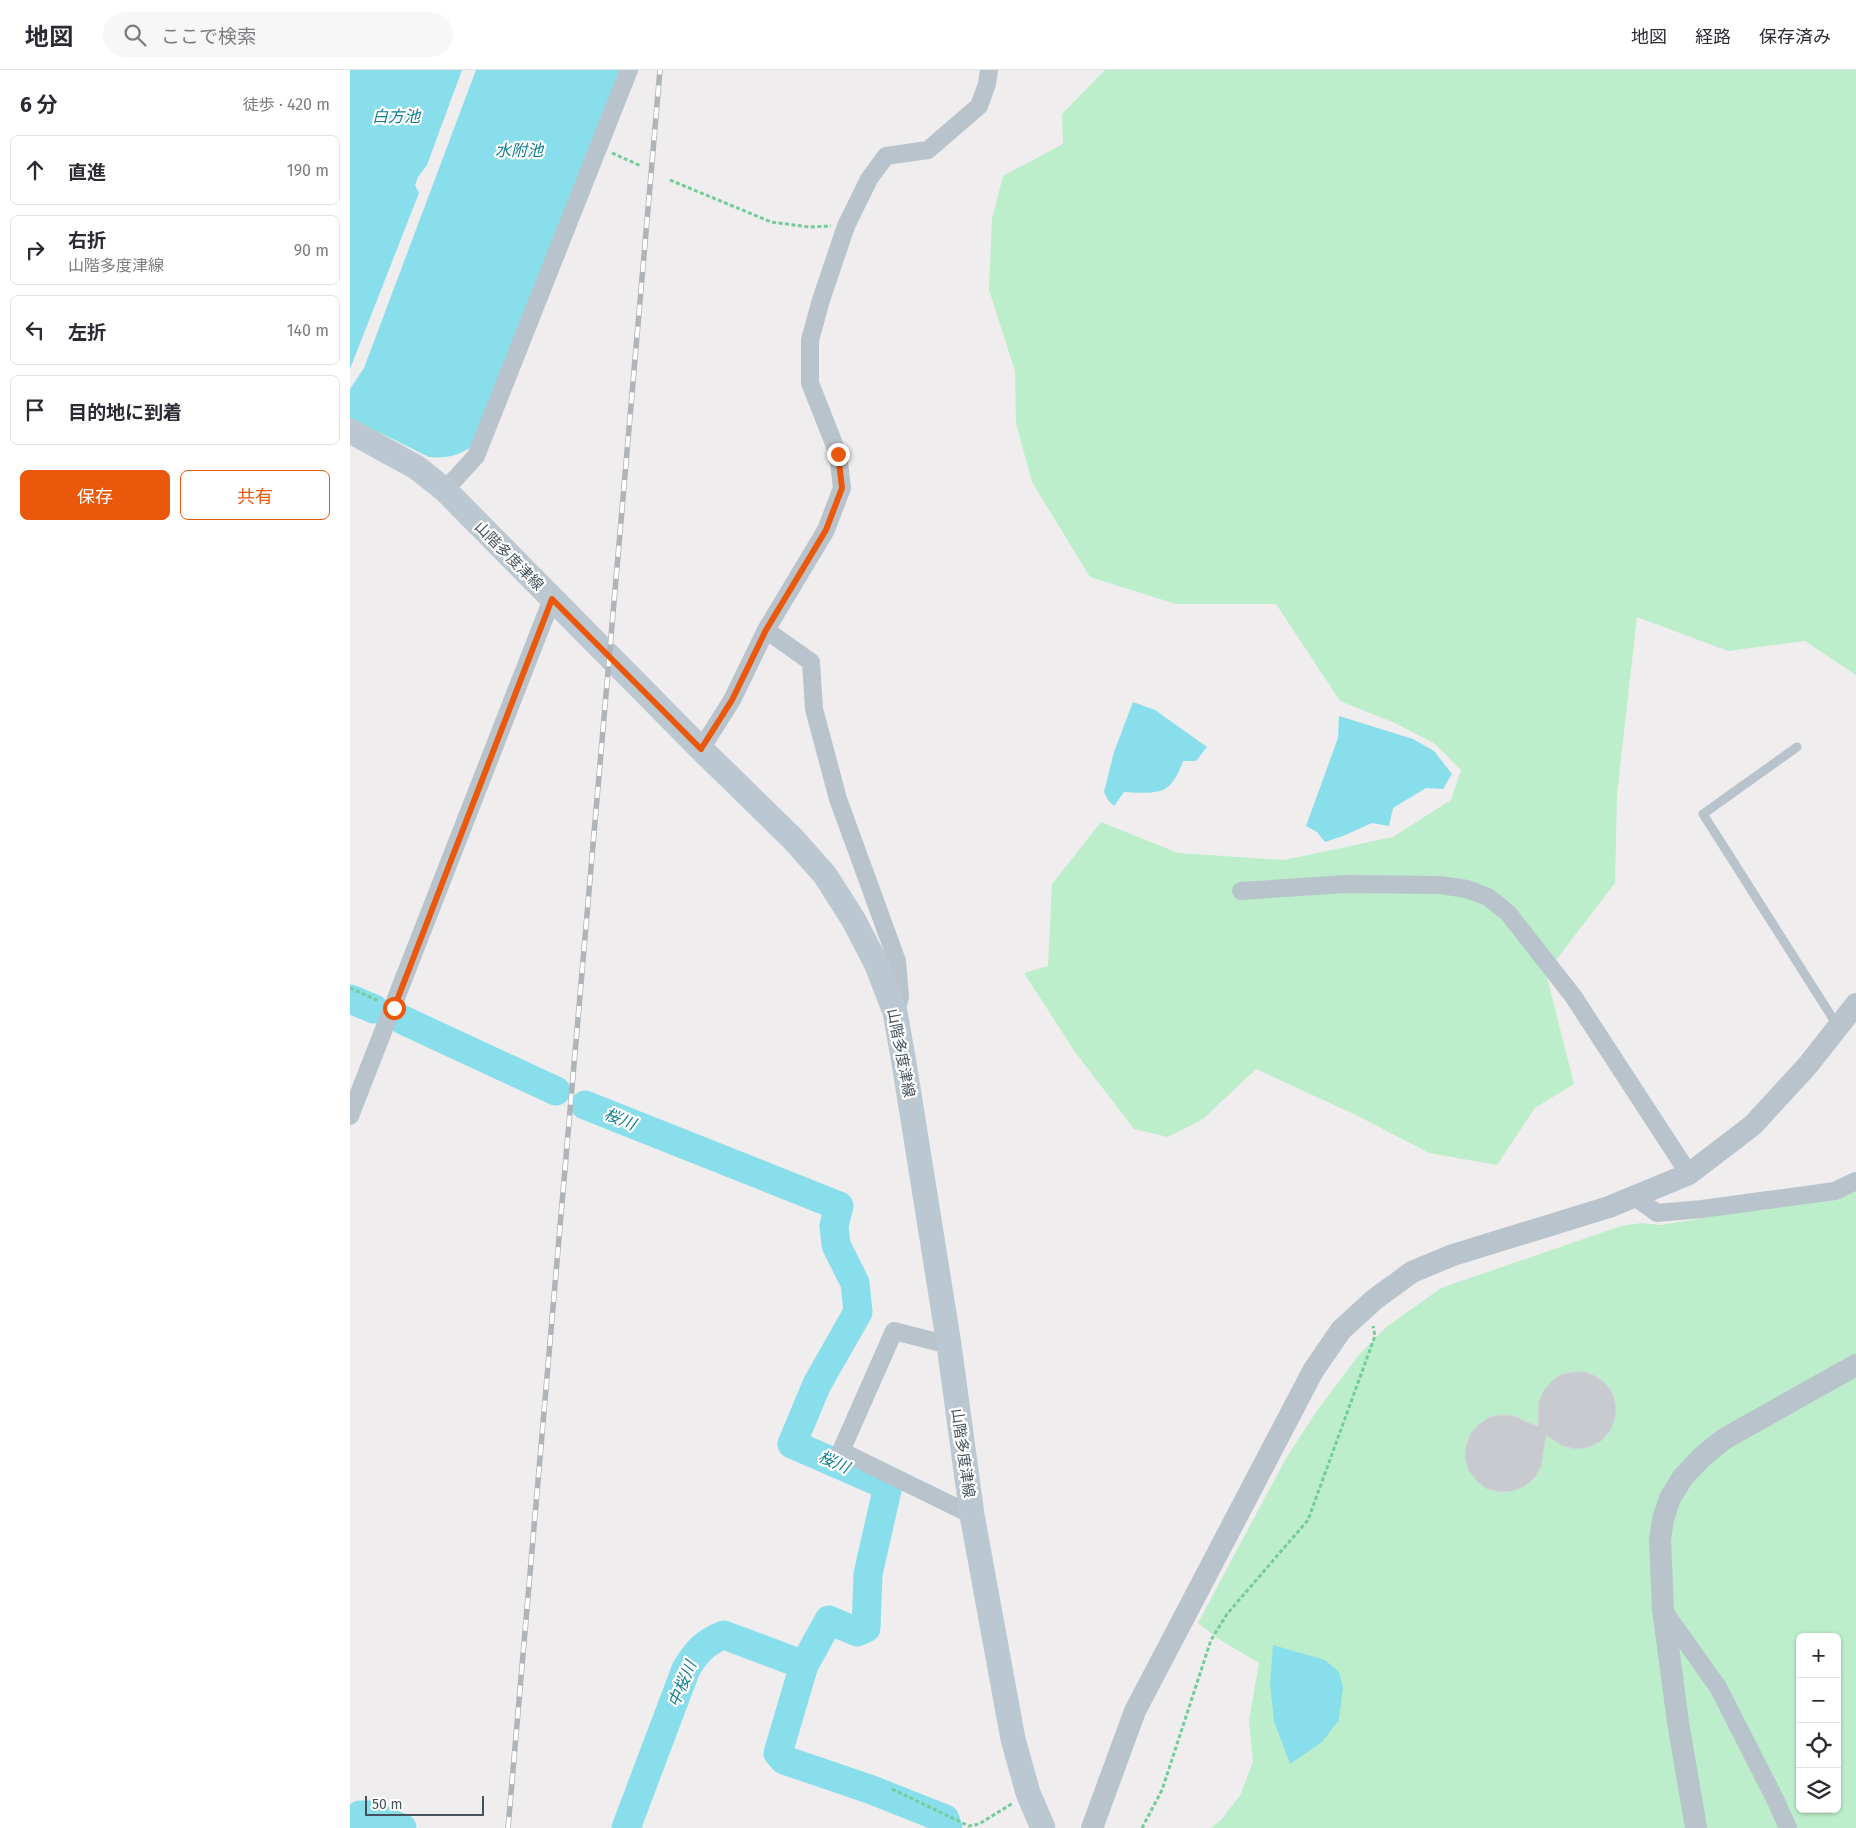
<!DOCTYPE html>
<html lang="ja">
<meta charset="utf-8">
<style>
:root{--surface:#fff;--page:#f7f7f7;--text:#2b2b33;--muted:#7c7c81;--line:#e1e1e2;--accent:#ea580c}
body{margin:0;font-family:"Fira Sans","Noto Sans JP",sans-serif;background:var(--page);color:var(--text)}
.controls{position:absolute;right:15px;bottom:15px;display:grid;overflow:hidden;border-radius:8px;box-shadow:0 1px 4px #0004}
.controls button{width:45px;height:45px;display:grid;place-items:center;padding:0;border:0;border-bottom:1px solid var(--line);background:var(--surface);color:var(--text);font:25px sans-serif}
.scale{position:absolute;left:15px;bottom:12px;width:119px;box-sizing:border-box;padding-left:5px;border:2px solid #46525b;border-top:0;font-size:14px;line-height:18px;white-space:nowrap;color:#46525b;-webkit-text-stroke:4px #fff;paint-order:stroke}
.stop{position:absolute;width:15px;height:15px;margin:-11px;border:4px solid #ea580c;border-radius:50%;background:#fff}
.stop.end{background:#ea580c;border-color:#fff;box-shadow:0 1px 5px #0008}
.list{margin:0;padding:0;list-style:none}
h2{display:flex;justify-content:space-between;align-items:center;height:65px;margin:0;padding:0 20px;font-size:21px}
h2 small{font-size:16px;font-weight:400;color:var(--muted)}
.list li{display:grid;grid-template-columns:32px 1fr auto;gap:15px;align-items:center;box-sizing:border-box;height:70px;margin:0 10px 10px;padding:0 10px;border:1px solid var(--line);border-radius:8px}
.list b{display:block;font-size:19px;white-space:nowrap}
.list p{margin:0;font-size:16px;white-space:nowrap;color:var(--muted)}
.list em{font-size:16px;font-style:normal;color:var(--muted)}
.actions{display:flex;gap:10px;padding:15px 20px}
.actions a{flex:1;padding:11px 0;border:1px solid var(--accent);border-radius:8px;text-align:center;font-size:18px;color:var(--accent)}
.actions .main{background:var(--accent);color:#fff}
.icon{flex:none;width:28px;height:28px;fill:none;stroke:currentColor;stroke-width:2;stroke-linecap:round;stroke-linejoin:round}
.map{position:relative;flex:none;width:1506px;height:1758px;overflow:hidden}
header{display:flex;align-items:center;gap:30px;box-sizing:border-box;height:70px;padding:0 25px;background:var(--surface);border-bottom:1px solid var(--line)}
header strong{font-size:24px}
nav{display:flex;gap:28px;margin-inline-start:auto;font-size:18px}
.search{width:350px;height:45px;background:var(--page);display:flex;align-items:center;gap:12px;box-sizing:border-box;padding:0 18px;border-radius:28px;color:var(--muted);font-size:19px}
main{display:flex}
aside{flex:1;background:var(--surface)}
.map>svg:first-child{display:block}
.green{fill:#bceecb;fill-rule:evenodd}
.water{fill:#89deeb}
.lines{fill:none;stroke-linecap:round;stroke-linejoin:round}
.river{stroke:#89deeb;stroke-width:29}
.building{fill:#c7cbd0;stroke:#d1d4d9}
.path{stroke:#74cc9a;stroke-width:3;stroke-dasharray:4 2.5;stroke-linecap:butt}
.service{stroke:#b9c3cb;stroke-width:9}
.minor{stroke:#b9c3cb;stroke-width:18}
.tertiary{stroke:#b9c3cb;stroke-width:22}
.secondary{stroke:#bbc8d2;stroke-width:25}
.rail-casing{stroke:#b0b3b8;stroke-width:5.5}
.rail{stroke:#fff;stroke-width:4;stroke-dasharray:11;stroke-linecap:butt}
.route{stroke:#ea580c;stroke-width:6}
.labels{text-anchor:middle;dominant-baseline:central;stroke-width:4.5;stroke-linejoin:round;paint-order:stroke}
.street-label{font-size:15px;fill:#46525b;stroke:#fff}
.water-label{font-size:16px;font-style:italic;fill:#0e7e90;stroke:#fff}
</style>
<header>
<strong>地図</strong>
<div class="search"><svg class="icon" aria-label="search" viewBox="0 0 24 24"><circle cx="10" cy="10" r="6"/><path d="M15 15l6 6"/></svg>ここで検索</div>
<nav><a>地図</a><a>経路</a><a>保存済み</a></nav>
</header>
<main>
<aside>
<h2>6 分<small>徒歩 · 420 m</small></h2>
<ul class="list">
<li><svg class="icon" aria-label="ahead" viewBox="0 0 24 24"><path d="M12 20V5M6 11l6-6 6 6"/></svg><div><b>直進</b></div><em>190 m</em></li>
<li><svg class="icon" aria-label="right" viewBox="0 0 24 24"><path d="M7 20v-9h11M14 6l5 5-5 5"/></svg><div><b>右折</b><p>山階多度津線</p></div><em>90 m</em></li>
<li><svg class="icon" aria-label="left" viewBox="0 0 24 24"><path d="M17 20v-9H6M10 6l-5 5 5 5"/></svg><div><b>左折</b></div><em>140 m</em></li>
<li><svg class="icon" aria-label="arrive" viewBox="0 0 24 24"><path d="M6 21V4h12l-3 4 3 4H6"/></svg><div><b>目的地に到着</b></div></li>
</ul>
<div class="actions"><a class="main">保存</a><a>共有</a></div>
</aside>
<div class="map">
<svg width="1506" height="1758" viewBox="0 0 1506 1758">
<rect width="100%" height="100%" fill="#f0edee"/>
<path class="green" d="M755 0H1506V605L1455 571 1378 581 1287 547 1267 724 1265 813 1196 903 1224 1014 1185 1038 1147 1095 1079 1083 1008 1046 906 999 853 1049 818 1067 784 1059 725 982 674 903 698 896 702 814 751 752 828 783 934 790 1043 767 1101 730 1111 700 1085 674 1045 653 990 631 926 534H826L740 507 682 412 666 353 665 301 639 220 642 149 653 106 713 74 712 44Z
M1506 1118V1758H861L871 1750 891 1724 903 1691 899 1651 909 1593 870 1570 848 1553 935 1390 966 1342 1008 1286 1035 1258 1091 1218 1271 1156 1292 1153 1311 1155 1488 1126ZM1450 1567H1487V1739H1450Z"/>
<path class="water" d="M0 0H112L77 95 68 107 65 115 69 123 0 299Z
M126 0H274L129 371C114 384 99 389 79 387L0 348V319L14 298Z
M783 632 805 640 857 677 846 691H833C830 700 824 714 815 719 807 724 784 723 774 722L764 736 758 730 754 722 764 682Z
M989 646 1063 669 1084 681 1102 704 1093 719 1076 718 1043 738 1039 756 1022 753 993 766 975 772 967 762 956 756 988 668Z
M923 1575 975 1590 989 1602 993 1617 989 1650 972 1672 940 1694 924 1651 920 1614Z"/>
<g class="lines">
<path class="river" d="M0 929 24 939
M53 950 206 1021
M235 1035 489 1136 484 1156 486 1175 505 1213 508 1242 467 1314 442 1374 538 1416 518 1504 516 1558 507 1562 479 1550 454 1595 428 1683 434 1690 522 1720 595 1749 598 1758
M0 1757 10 1745H20L52 1758
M276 1758 336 1599C346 1582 355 1572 374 1565L454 1595"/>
</g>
<path class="building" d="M1224 1302H1236L1247 1307 1256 1314 1263 1324 1266 1336 1265 1348 1260 1361 1251 1371 1239 1377 1226 1379 1213 1376 1196 1365 1191 1396 1185 1407 1175 1416 1163 1421 1150 1422 1137 1419 1127 1411 1119 1401 1115 1388 1116 1375 1121 1363 1129 1354 1140 1347 1152 1345 1164 1346 1188 1357 1189 1332 1194 1320 1202 1311 1212 1304Z"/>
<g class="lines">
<path class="path" d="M262 83 291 96
M320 110 421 152 459 157 481 156
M0 918 29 931
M542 1719 619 1756 629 1754 663 1733
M792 1758 812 1720 861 1570 877 1544 958 1450 1025 1266 1023 1256"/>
<path class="service" d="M1447 677 1353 744 1487 955"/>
<path class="minor" d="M95 420 126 386 279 0
M416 560 461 592 464 639 488 729 547 891 550 927 546 940
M351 679 382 630 416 560 476 460 492 418 488 384 460 313V270L471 230 496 156 519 109 536 86 578 80 629 36 637 14 639 0
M891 821 995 814 1090 815 1117 819 1138 827 1158 843 1223 926 1339 1104
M0 1046 202 529
M1285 1127 1307 1143 1352 1139 1485 1121 1506 1111
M599 1275 544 1261 491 1381 622 1445
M1313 1540 1368 1617 1425 1729 1438 1758"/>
<path class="tertiary" d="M742 1758 785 1641 963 1301 991 1260 1025 1229 1062 1202 1103 1185 1259 1137 1339 1104 1403 1055 1458 995 1506 934
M1346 1758 1328 1652 1313 1539 1310 1470 1313 1449 1320 1428 1333 1407 1352 1387 1374 1369 1506 1295"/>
<path class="secondary" d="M0 361 66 397 95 420 351 679 443 769 475 805 503 849 526 893 545 942 554 993 599 1275 622 1445 663 1669 678 1723 693 1758"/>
<defs>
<path id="rail" d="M158 1758 310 0"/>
</defs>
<use href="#rail" class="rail-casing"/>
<use href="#rail" class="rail"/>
</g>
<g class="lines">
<path class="route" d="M44 938 202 529 351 679 382 630 416 560 476 460 492 418 488 384"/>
</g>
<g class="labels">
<g class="street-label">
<text transform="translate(159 486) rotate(45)">山階多度津線</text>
<text transform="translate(551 983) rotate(79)">山階多度津線</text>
<text transform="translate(613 1383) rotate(82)">山階多度津線</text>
</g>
<g class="water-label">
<text x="46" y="46">白方池</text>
<text x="169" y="80">水附池</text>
<text transform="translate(270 1049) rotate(22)">桜川</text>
<text transform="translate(484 1392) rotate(24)">桜川</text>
<text transform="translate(332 1614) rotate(-67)">中桜川</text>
</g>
</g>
</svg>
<div class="controls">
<button>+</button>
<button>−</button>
<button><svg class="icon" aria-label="locate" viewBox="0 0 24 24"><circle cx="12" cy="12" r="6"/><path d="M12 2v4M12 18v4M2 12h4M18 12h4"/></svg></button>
<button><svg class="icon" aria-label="layers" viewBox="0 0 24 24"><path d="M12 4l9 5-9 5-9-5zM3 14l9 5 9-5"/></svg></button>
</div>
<div class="scale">50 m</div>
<div class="stop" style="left:44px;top:938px"></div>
<div class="stop end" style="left:488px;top:384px"></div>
</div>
</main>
